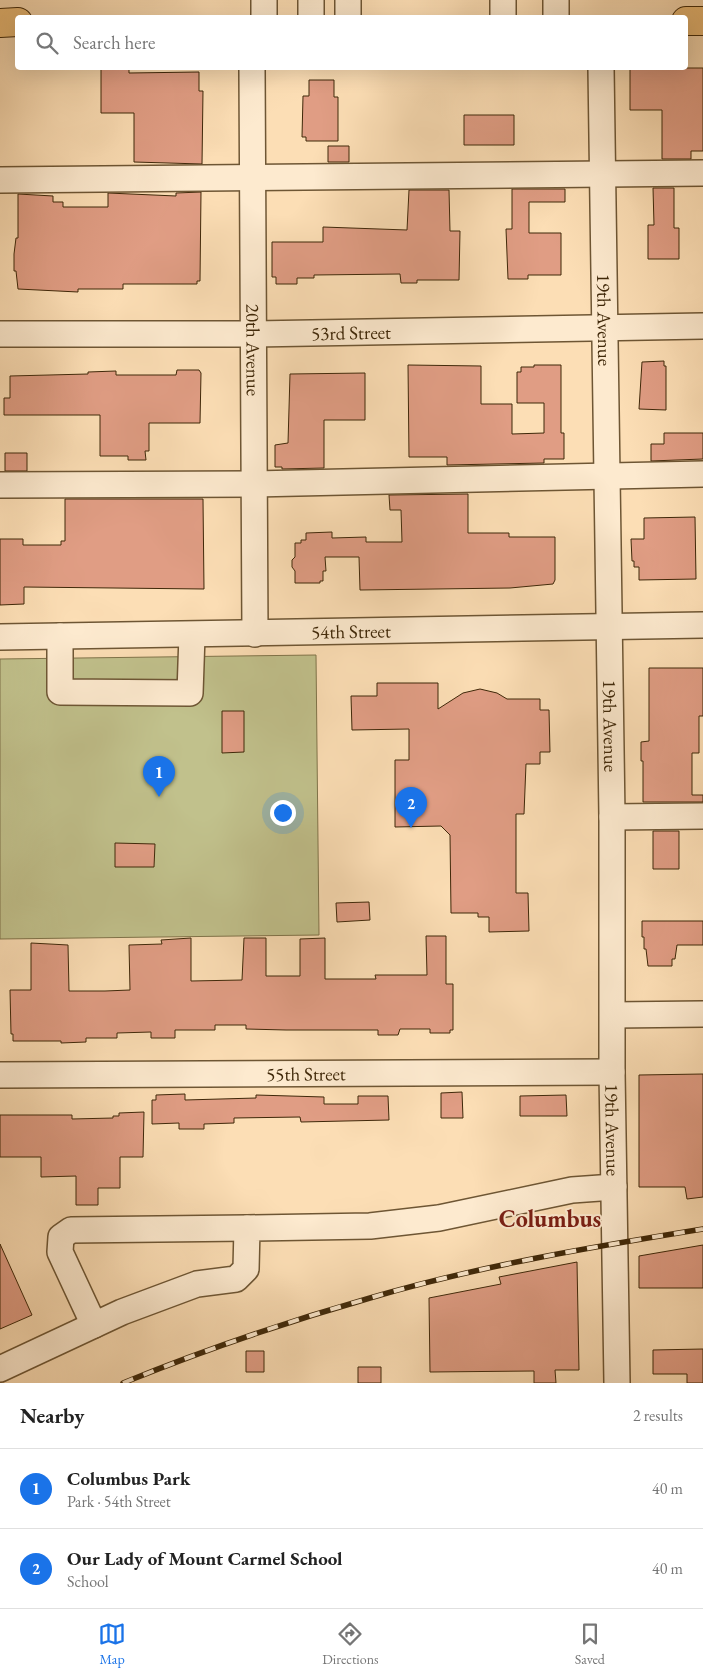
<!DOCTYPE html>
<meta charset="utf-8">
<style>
:root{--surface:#fff;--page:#f2f2f2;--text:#222;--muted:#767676;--line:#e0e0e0;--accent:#1a73e8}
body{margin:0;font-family:"EB Garamond",serif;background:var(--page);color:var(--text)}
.you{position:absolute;left:282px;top:812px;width:18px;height:18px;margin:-12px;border:4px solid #fff;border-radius:50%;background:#1a73e8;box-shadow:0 0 0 8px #1a73e833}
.badge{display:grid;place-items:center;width:32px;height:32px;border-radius:50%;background:var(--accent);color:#fff;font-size:16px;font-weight:700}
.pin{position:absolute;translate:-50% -41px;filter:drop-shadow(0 1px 2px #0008)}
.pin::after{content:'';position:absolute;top:26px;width:18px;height:15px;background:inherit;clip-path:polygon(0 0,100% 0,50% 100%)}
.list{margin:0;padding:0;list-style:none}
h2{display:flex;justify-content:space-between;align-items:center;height:65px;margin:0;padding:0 20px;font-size:21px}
h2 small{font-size:16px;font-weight:400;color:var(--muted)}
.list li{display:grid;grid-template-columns:32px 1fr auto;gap:15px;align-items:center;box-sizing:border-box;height:80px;padding:0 20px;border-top:1px solid var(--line)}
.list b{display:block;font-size:19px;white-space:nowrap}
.list p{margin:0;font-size:16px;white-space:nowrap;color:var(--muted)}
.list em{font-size:16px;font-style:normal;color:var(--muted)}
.icon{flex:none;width:28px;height:28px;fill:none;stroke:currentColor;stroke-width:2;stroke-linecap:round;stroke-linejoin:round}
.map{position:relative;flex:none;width:703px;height:1383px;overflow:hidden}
.search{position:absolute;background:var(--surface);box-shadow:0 5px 20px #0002;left:15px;right:15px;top:15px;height:55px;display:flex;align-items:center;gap:12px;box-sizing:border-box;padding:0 18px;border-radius:5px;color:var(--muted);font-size:19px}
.sheet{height:225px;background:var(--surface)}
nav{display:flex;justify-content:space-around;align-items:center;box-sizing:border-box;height:70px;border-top:1px solid var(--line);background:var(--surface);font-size:14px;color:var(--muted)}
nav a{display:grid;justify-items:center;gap:2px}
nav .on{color:var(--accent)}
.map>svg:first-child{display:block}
.green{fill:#c1c18c;stroke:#80744a}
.building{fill:#e09d84;stroke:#3f2809}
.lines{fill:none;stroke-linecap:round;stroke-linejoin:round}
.minor-casing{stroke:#6e5634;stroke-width:28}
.major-casing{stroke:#3f2809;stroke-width:30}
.minor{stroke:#fdeacf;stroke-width:25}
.major{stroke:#eebf7a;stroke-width:28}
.rail-casing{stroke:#3f2809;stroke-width:5.5}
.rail{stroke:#fdeacf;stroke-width:4;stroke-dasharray:11;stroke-linecap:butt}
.labels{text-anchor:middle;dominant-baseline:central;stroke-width:4;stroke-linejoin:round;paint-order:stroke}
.street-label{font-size:19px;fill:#3f2809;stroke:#fdeacf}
.district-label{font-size:24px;font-weight:bold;fill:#7a1f14;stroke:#fdeacf}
</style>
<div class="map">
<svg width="703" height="1383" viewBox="0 0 703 1383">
<rect width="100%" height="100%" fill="#fcdeb5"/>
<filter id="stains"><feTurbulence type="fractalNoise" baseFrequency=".004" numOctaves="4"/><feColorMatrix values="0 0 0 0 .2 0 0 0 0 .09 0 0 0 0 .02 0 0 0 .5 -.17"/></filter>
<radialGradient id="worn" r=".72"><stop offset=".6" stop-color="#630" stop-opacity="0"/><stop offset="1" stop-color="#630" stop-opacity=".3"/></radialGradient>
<path class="green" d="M316 655 319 935 0 939V659Z"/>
<path class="building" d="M101 68H129V73L199 72V91H203L202 164 134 162V113H101Z
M630 68H703V151H691V159H662V110H630Z
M309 80H334V97H338V141H306V137H302L303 96H309Z
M464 115H514V145H464Z
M328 146H349V162H328Z
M653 188H674V228H679V259H648V225H654Z
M512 189H565V202H529V233H561V275H528V279H508L506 229H512Z
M409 190H449L450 231H460L459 280H417V283H401L400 274 314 275V278H297V284H276V277H272V242H323V227L407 230Z
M201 192 200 281H197V284H123V289H78V292L18 289 16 271H14V254L16 238H18V194L53 196V202H63V207H108V193L176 196V193Z
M664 361V366H666V410L639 409 642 362Z
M408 365 481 366V404H512V434L544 433V403H517V372H521V367H534V365H561V433H564V459H544V463L447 465V457H409Z
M177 370H199L201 373 200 423H149V451H145L146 460H128V456H100V415H4V398H10V376L88 374V372L116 371V375H176Z
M365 373V420H324V468L282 469V467H275V445L288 443 290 374Z
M664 433H703V459L651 461V444H664Z
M5 453H27V471H5Z
M468 494V533H509V537H555V580L553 584 510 588 360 590 359 557H325L326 571H323V581H320V583H295V571L292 567V560L295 557V543H301V540H306V533L332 532V538L366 537V542H402L401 510H390L389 495Z
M65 499H203L204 589 24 587V604L0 605V539H23V545H61V541H65Z
M695 517 696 579 639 580V567H634V561H632L631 539H644V518Z
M649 668H703V716H699V753H692V795H703V802H643V761H641V742L649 741Z
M377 683H438V709L463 693 480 689 497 693 507 699H540V710H549L550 752H540V764H526L524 814H516V893H528L529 931 489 932V917H478V913H451L450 835 441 826 395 827V760H409V729L352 730 351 696H377Z
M222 711H244V752L222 753Z
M653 831H679V869H653Z
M115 843 155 844 154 867H115Z
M369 902 370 920 337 922 336 903Z
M642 921H703V945H677L675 959H672V966H648L646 949H644V937H642Z
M426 936H446V984H453V1030H450V1033H430V1029H400L398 1035H378V1030H286L246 1029V1025H215V1030H175V1038H151V1032L117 1033V1038H86V1042L61 1043V1041H13V1034H11L10 990H31V943L68 945 69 991H105L130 990 129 945 162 944 161 940 191 938V981L242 980 244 938H266V976H300V939L325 938V979H376L375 975H427Z
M703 1074V1197L687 1199 685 1187H639V1075Z
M462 1092 463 1118H441V1093Z
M185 1094V1100L256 1098V1095L324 1097V1104H358V1096H388L389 1120 301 1122 300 1117 234 1118V1123L204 1124V1129H179V1123L152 1124V1100H156V1095Z
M566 1095 567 1116H520V1096Z
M144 1112 143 1157H120V1188H98V1205H76V1176L41 1177V1157H0V1115H72V1119L113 1118V1116H119V1113Z
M0 1244 32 1315 0 1329Z
M703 1245V1288H639V1256Z
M577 1262 579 1370H555L556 1383H534V1371L430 1372 429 1298 501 1284 499 1277Z
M703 1349V1383H687V1374H653V1350Z
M246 1351H264V1372H246Z
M358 1367H381V1383H358Z"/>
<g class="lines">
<defs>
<g id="minor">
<path d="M264 0V18"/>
<path d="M311 0V18"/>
<path d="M348 0V18"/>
<path d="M556 0V18"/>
<path d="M503 18V0"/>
<path id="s1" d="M252 68 255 634"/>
<path id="s2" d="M601 68 612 817V1072L617 1383"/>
<path d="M0 180 703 173"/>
<path id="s3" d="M0 334H253L703 326"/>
<path d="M0 485 254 484 703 474"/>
<path d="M60 636V692L190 693 192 635"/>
<path id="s4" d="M0 637 703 625"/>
<path d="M612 817 703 816"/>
<path d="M613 1015 703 1014"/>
<path id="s5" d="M0 1075 612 1072"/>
<path d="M94 1325 60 1252 61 1237 71 1230 247 1228"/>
<path d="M0 1369 122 1312 197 1284 236 1279 246 1269 247 1228 370 1226 439 1218 572 1190 614 1187"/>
</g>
<path id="major" d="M686 21H703
M0 23 18 22"/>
</defs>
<use href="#minor" class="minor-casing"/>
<use href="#major" class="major-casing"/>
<use href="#minor" class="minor"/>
<use href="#major" class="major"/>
<defs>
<path id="rail" d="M123 1383C204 1350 286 1322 370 1298 478 1266 592 1247 703 1229"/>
</defs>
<use href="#rail" class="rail-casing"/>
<use href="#rail" class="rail"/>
</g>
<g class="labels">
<g class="street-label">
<text stroke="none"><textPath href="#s2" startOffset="252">19th Avenue</textPath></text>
<text stroke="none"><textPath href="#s3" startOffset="351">53rd Street</textPath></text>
<text stroke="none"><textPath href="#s1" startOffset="282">20th Avenue</textPath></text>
<text stroke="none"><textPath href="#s4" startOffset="351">54th Street</textPath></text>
<text stroke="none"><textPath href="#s2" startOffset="658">19th Avenue</textPath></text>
<text stroke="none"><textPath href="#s5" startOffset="306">55th Street</textPath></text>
<text stroke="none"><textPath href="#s2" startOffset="1062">19th Avenue</textPath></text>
</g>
<g class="district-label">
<text x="550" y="1218">Columbus</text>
</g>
</g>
<rect width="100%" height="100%" filter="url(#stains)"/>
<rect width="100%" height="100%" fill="url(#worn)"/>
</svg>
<div class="you"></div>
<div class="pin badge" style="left:159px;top:797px">1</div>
<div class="pin badge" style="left:411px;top:828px">2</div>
<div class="search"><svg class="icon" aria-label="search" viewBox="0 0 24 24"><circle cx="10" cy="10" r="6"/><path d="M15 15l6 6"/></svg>Search here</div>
</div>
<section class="sheet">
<h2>Nearby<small>2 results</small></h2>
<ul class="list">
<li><span class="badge">1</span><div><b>Columbus Park</b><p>Park · 54th Street</p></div><em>40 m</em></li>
<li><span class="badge">2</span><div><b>Our Lady of Mount Carmel School</b><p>School</p></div><em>40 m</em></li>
</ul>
</section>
<nav>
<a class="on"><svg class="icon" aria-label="map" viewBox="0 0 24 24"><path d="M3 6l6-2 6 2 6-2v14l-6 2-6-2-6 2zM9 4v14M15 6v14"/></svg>Map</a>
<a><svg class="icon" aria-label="directions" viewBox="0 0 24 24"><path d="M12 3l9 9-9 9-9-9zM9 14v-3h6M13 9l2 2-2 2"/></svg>Directions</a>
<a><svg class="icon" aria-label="saved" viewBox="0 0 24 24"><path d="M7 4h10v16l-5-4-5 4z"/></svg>Saved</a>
</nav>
